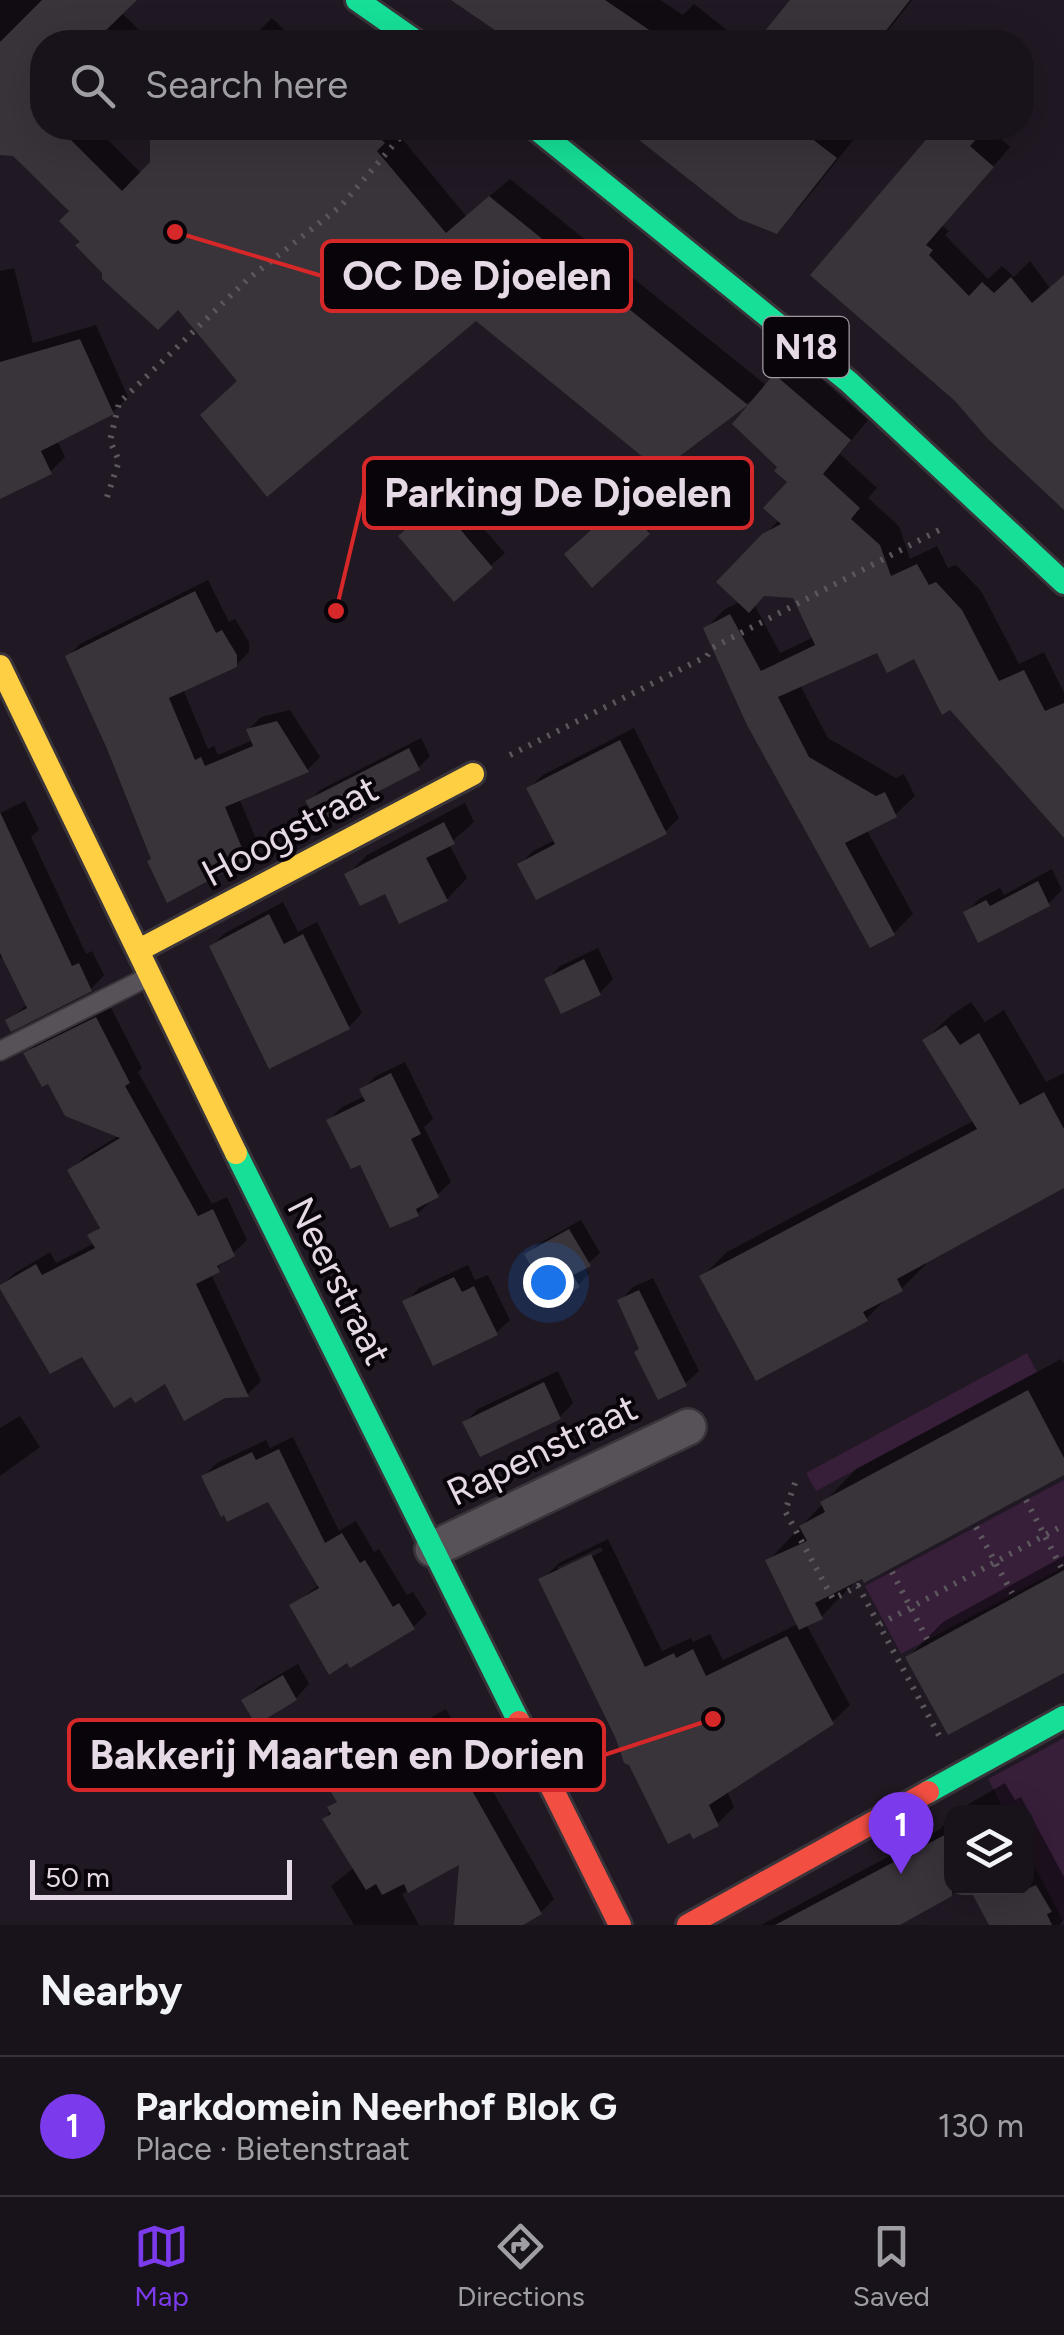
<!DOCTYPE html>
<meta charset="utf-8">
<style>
:root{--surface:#18121a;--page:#252027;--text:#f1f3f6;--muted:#9f9ea2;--line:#363239;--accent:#7c3aed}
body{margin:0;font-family:Figtree,sans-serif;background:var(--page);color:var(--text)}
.controls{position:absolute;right:30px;bottom:30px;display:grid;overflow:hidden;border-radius:20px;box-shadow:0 10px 40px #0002}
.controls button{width:90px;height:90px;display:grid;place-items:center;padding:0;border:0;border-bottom:2px solid var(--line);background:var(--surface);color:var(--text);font:50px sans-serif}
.scale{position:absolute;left:30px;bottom:25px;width:262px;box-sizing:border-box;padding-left:10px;border:5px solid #e4d9e4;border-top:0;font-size:28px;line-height:35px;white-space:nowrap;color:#e4d9e4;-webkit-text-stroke:8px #09040a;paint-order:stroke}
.you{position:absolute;left:548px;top:1282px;width:35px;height:35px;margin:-25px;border:8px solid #fff;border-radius:50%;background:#1a73e8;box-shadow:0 0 0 15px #1a73e833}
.badge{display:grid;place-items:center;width:65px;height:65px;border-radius:50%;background:var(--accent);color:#fff;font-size:32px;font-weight:700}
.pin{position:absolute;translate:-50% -82px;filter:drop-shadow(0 2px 5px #0008)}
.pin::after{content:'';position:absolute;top:52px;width:35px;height:30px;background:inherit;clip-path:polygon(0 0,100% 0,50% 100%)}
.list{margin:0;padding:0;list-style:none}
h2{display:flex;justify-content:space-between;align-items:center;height:130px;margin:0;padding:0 40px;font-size:42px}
h2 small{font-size:32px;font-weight:400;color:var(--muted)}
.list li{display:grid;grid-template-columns:65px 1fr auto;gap:30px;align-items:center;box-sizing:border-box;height:140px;padding:0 40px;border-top:2px solid var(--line)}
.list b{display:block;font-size:38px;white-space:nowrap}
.list p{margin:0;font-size:32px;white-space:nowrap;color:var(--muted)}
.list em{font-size:32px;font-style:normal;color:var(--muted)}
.icon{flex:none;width:55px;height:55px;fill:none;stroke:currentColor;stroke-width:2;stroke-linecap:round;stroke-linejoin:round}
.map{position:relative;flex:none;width:1064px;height:1925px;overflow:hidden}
.search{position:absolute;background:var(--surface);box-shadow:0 10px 40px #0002;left:30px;right:30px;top:30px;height:110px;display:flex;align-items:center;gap:25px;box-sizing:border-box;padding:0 35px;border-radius:40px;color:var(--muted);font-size:38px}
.sheet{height:270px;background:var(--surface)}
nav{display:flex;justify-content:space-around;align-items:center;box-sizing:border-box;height:140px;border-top:2px solid var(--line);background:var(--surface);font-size:28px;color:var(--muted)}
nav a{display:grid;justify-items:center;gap:5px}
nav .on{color:var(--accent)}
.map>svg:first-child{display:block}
.green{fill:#371e39}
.shadow{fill:#0007;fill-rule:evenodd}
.building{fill:#39333a}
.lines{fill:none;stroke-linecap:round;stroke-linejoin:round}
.lane-casing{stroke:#39333a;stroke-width:22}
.street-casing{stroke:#39333a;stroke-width:40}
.fast-casing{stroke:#39333a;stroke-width:28}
.slow-casing{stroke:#39333a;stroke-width:28}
.jam-casing{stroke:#39333a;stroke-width:28}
.path{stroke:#5c575d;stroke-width:6;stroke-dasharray:2.5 8;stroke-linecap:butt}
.lane{stroke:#575158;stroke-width:18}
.street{stroke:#575158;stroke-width:35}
.fast{stroke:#16e098;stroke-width:22}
.slow{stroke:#ffcf43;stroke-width:22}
.jam{stroke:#f24e42;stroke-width:22}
.labels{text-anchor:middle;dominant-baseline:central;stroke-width:8;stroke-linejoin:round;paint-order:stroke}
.shield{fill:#09040a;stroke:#a299a3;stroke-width:2.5}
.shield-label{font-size:35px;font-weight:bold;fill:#e4d9e4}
.street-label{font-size:38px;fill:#e4d9e4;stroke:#09040a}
.leader{fill:none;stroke:#d62828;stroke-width:4}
.callout-dot{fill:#d62828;stroke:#09040a;stroke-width:4}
.callout{fill:#09040a;stroke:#d62828;stroke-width:4}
.callout-label{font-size:40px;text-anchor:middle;font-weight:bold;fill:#e4d9e4}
</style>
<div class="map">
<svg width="1064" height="1925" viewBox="0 0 1064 1925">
<rect width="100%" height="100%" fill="#201822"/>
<path class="green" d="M1027 1353 1037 1372 816 1491 806 1473Z
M1064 1480V1567L901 1654 865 1586Z
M1064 1738V1923L1027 1852 1026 1812H1005L988 1779Z"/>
<path class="shadow" d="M0 0H134L121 12 151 42H42V128H96L142 174 153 163V128H397L395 130 466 216 510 179 766 385 795 356 868 420 840 454 877 488 868 498 899 526 910 559 937 546 948 568 956 565 981 591 1019 664 1044 652 1064 693V836L915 656 878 650 800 685 828 738 896 778 904 774 915 796 896 814 866 829 913 914 894 933 706 628 725 609 740 602 719 582 780 519 791 482 781 467 757 396 660 468 475 317 240 380 178 306 104 271 83 242 73 211 15 153H0ZM765 593 794 595 814 637 780 653 754 604Z
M455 0H660L683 15 694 4 742 42H516Z
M793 0H912L879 42H759Z
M272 18 292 37 295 34 303 42H247Z
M626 128H850L858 134 799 208 776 231 741 216Z
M940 128H988L1010 147 942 226 949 231 945 235 988 279 1002 266 1014 277 1030 261 1064 307V506L957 399 814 275Z
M14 268 33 343 96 325 128 397 113 412 57 440 65 457 50 472 0 496V271Z
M451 491 505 553 455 598 415 523Z
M624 502 634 513 647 502 662 519 592 584 580 540Z
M208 580 229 622 235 619 249 642V652L236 665 183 689 208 749 214 746 218 755 253 740 249 729 261 717 290 710 320 757 307 770 239 798 259 846 246 858H153L68 657 80 644Z
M634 728 679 818 665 832 520 864 533 851 555 840 529 788 543 775Z
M421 738 430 756 418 768 308 802 320 790Z
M25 801 39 830 31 837 86 954 92 951 104 975 91 989 8 1020 28 1004 4 956 0 958V813Z
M465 803 474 822 449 844 467 878 447 899 386 890 347 875 367 855Z
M1052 869 1062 890 1048 904 966 913 979 899 1000 888 1004 895Z
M283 902 298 932 317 922 362 1013 349 1027 270 1065 212 946 225 933Z
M598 948 613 979 600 993 562 1011 547 980 560 966Z
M971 1002 985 1022 1004 1010 1046 1082 1064 1073V1186L925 1261 926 1264 901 1289 891 1294 866 1319 702 1277 727 1252 975 1120 925 1040 950 1016Z
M110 1006 142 1068 138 1072 212 1204 227 1197 247 1240 211 1274 261 1381 248 1394 166 1381 83 1353 1 1286 15 1273 50 1252 56 1263 95 1243 91 1236 101 1225 70 1171 84 1157 120 1135 49 1081 26 1054 40 1040Z
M405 1062 433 1119 424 1127 451 1182 417 1214 361 1162 329 1120 342 1107 365 1096 362 1090 376 1076Z
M581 1220 600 1253 585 1266 589 1274 578 1285 527 1255 538 1244Z
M468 1265 475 1280 488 1275 510 1320 496 1333 406 1302 419 1288Z
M653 1278 699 1371 685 1384 642 1348 620 1301 633 1287Z
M1061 1359 1064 1364V1473L853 1580 854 1583 821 1617 806 1624 850 1705 832 1722 727 1791 734 1807 717 1824 618 1738 542 1580 559 1563 608 1539 662 1651 691 1638 693 1642 710 1634 723 1660 798 1624 768 1561 856 1469ZM601 1547 603 1551 558 1573V1567Z
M558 1371 573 1403 560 1417 465 1422 478 1409Z
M20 1416 40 1447 0 1476V1428Z
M293 1437 339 1531 356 1521 374 1552 379 1549 407 1595 413 1592 427 1614 413 1627 292 1606 320 1584 269 1498 204 1476 217 1463 266 1440 270 1448Z
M1064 1556V1670L908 1657 943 1622Z
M298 1664 309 1684 296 1698 244 1700 258 1687Z
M446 1709 554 1899 541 1912 519 1925H457L462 1860 402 1894 419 1925H354L331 1886 355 1867 325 1819 338 1800 332 1790 345 1777 378 1759 376 1755 389 1742Z
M1005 1783 1015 1800 1021 1797 1064 1877V1920L1059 1925H991L971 1888H1026V1812H955Z
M952 1816V1888H962L894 1925H761L940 1829Z"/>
<path class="building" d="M42 0H137L94 42H42V128H59L122 191 150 162V136L159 128H369L385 143 377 151 446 233 489 196 748 405 774 374 851 440 823 474 860 508 851 519 880 545 891 576 917 564 929 585 936 582 962 610 999 681 1024 670 1045 711 1064 703V838L950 710 942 715 914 659 887 673 877 653 778 697 809 757 876 796 885 792 897 817 845 843 895 935 870 948 747 725 703 628 730 614 761 671 815 645 793 598 764 596 749 613 716 582 762 534 781 524 763 508 787 482 774 471 777 467 732 424 748 405 660 471 476 321 267 497 200 415 237 381 178 310 158 330 102 279V273L75 245 80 242 59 221 69 211 13 156 0 155V42Z
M451 0H605L667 42H512Z
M790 0H910L877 42H756Z
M624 128H798L837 158 777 234 739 219Z
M936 128H986L970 146 994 167 926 245 933 250 929 255 969 296 982 282 994 293 1011 277 1032 303 1064 275V510L987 438 955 401 810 275Z
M80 339 114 414 41 451 52 474 0 499V362Z
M437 502 493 568 454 602 398 536Z
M632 513 650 534 592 588 564 554 609 514 619 524Z
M195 591 216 633 222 630 237 655V667L169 698 195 760 201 757 205 766 253 746 246 729 277 721 309 772 225 807 247 860 167 903 147 861 151 859 107 749 65 656Z
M620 740 667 834 536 900 517 864 555 844 526 788Z
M409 748 420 770 319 822 305 801Z
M0 812 72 966 79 963 92 991 11 1032 5 1020 27 1008 0 953Z
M444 822 455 844 426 858 448 901 399 924 385 894 360 906 344 874Z
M1038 881 1050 906 978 943 963 912 986 900 990 906Z
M269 914 284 944 303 934 350 1029 269 1069 209 946Z
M584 959 601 995 561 1014 544 979Z
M96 1017 130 1083 125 1086 198 1216 213 1209 235 1256 217 1266 220 1272 196 1284 249 1397 225 1398 184 1421 165 1384 135 1403 131 1397 114 1408 82 1357 50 1374 0 1289V1285L36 1264 42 1275 95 1248 87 1235 100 1228 67 1170 120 1138 65 1116 48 1084 42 1087 23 1053Z
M946 1025 960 1045 979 1033 1020 1105 1044 1092 1064 1129V1188L897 1279 903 1291 863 1312 868 1321 756 1381 699 1276 977 1129 922 1040Z
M391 1073 421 1134 411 1139 439 1197 416 1209 419 1216 390 1228 360 1165 351 1169 326 1120 365 1101 359 1089Z
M569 1229 591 1266 573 1275 580 1287 552 1303 524 1254Z
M454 1277 462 1292 474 1286 498 1335 433 1366 402 1301Z
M639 1290 687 1386 658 1400 634 1352 639 1349 617 1300Z
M544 1382 561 1419 480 1457 462 1422Z
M1028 1390 1064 1458V1475L864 1583 862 1579 815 1603 823 1619 799 1630 765 1560 807 1541 799 1526 825 1512 820 1502Z
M279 1449 325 1543 342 1533 360 1563 365 1560 393 1607 399 1603 415 1629 350 1668 347 1663 329 1675 289 1605 319 1588 268 1502 227 1522 224 1515 221 1517 201 1476 252 1452 256 1460Z
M591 1554 645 1667 674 1653 676 1658 693 1649 706 1676 787 1636 834 1724 709 1805 719 1826 693 1839 690 1833 668 1844 629 1765 624 1763 616 1739 538 1579Z
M1064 1570V1673L948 1735 905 1657Z
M283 1675 297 1700 256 1725 241 1700Z
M432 1720 542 1914 523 1925H454L459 1865 408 1893 404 1884 382 1895 376 1884 366 1890 322 1819 331 1814 327 1807 337 1802 329 1789 378 1763 373 1754Z
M952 1831V1896L900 1925H775Z
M1036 1885 1052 1912 1047 1914 1052 1925H989L969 1888H1029Z"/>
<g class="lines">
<defs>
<path id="lane" d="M0 1051 146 978"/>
<path id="street" d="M433 1549 688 1427"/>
<path id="fast" d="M357 0 417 42
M535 128 849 382 1064 583
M236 1153 519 1722
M928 1792 1064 1717"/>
<path id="slow" d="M0 666 236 1153
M139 950 473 774"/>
<path id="jam" d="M519 1722 620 1925
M688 1925 928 1792"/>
</defs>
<use href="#lane" class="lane-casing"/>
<use href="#street" class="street-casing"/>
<use href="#fast" class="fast-casing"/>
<use href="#slow" class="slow-casing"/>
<use href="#jam" class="jam-casing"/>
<path class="path" d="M107 497 119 461 110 441 119 403 248 279 341 206 408 128
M510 755 707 656 712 648 945 527
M795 1483 785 1511 833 1599 858 1586 941 1739
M1026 1500 1061 1567
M976 1527 1012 1593
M892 1572 927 1639
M880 1624 1064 1525"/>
<use href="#lane" class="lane"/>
<use href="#street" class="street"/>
<use href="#fast" class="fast"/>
<use href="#slow" class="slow"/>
<use href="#jam" class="jam"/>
</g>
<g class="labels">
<rect class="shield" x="763.5" y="317" width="85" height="60" rx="8"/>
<g class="shield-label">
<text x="806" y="347">N18</text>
</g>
<g class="street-label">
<text transform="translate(290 831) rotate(-28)">Hoogstraat</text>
<text transform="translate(339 1281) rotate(63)">Neerstraat</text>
<text transform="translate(542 1450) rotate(-26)">Rapenstraat</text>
</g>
</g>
<path class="leader" d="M175 232L322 276M336 611L364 493M713 1719L604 1755"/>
<g class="callout-dot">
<circle cx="175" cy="232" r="10"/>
<circle cx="336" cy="611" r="10"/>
<circle cx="713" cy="1719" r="10"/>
</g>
<g class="callout">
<rect x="322" y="241" width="309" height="70" rx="10"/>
<rect x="364" y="458" width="388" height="70" rx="10"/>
<rect x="69" y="1720" width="535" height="70" rx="10"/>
</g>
<g class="callout-label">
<text x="477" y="290">OC De Djoelen</text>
<text x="558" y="507">Parking De Djoelen</text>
<text x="337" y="1769">Bakkerij Maarten en Dorien</text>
</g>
</svg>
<div class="controls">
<button><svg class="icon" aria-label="layers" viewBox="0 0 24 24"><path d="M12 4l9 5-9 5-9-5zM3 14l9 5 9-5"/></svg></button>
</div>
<div class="scale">50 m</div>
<div class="you"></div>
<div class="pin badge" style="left:901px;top:1874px">1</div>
<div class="search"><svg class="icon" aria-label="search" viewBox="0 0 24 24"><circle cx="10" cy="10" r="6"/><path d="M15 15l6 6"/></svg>Search here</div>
</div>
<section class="sheet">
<h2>Nearby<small></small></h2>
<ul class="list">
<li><span class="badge">1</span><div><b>Parkdomein Neerhof Blok G</b><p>Place · Bietenstraat</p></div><em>130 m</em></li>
</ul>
</section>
<nav>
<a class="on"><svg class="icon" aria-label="map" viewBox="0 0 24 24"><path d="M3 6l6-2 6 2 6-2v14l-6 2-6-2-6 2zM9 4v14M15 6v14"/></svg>Map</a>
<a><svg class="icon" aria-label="directions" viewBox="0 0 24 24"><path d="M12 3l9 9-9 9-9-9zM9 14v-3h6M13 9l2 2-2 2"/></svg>Directions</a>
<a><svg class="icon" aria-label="saved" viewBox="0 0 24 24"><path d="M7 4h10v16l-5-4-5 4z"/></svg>Saved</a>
</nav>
